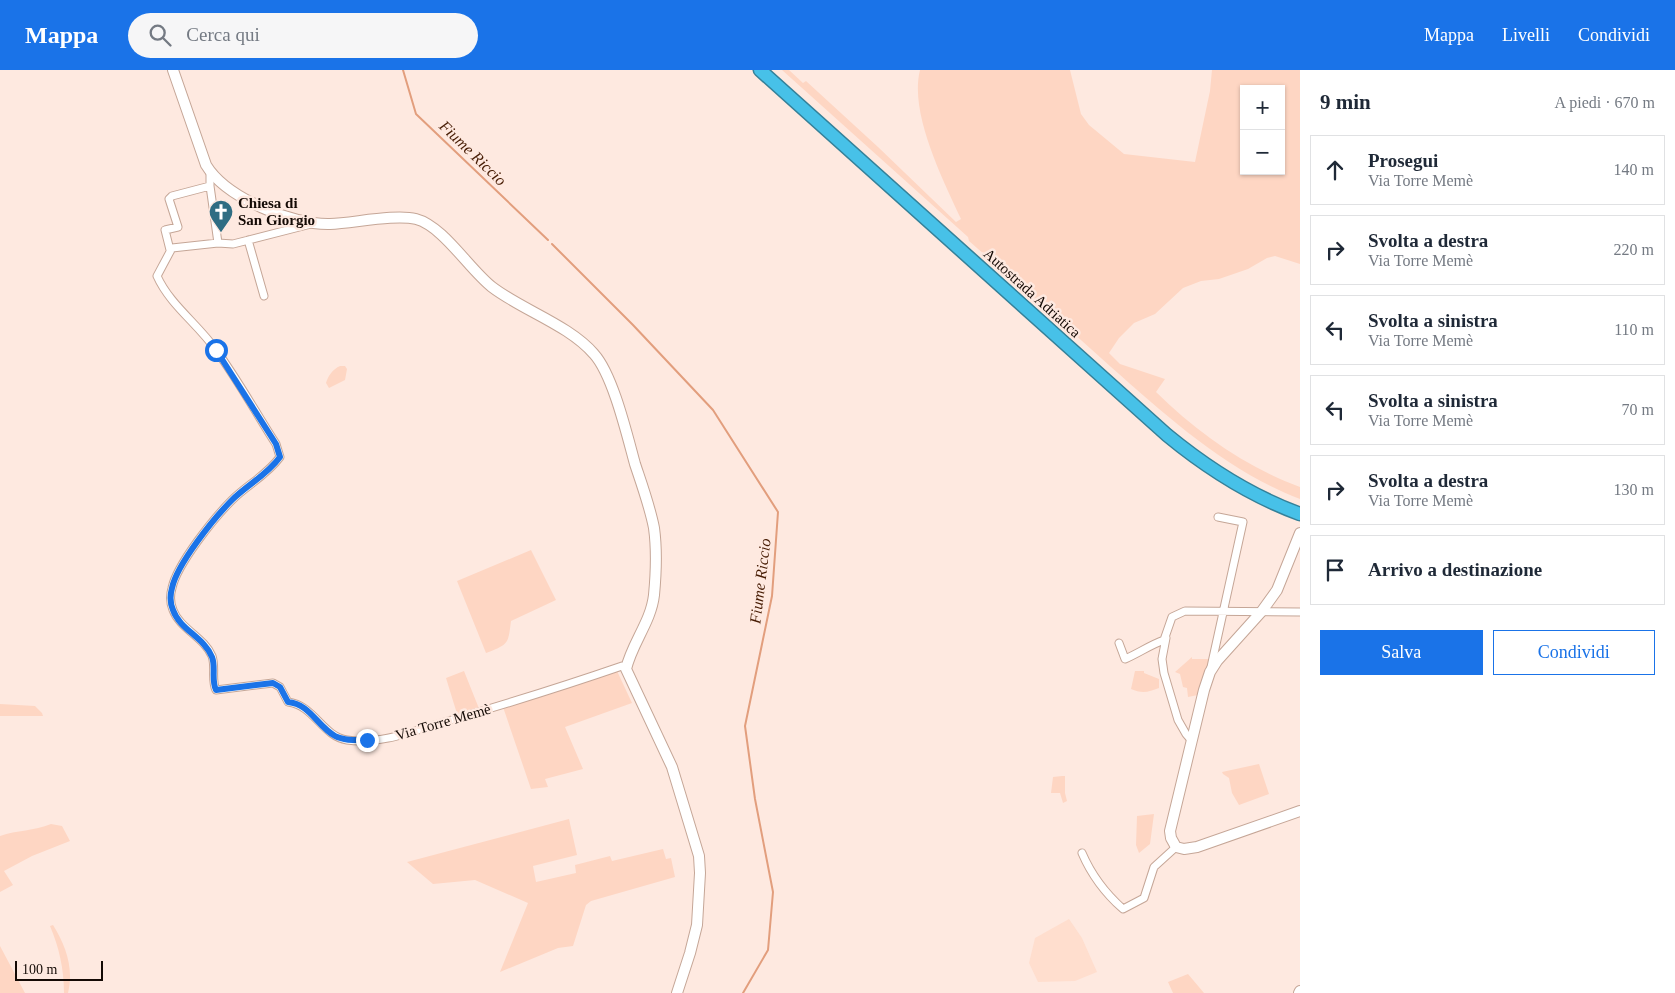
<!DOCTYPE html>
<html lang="it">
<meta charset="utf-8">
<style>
:root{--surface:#fff;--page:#f6f6f7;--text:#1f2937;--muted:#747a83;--line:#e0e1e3;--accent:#1a73e8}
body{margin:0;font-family:Georgia,serif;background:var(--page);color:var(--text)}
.controls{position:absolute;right:15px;top:15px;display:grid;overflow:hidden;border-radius:0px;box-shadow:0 1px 4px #0004}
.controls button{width:45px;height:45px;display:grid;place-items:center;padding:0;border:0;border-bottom:1px solid var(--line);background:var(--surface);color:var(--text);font:25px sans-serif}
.scale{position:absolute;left:15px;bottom:12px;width:88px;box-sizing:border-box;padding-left:5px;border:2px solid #140a05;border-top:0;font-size:14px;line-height:18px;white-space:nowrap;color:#140a05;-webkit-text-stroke:4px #fee9e0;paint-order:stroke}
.stop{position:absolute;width:15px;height:15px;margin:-11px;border:4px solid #1a73e8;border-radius:50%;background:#fff}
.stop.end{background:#1a73e8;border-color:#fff;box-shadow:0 1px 5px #0008}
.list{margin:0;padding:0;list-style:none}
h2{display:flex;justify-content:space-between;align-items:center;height:65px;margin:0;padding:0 20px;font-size:21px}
h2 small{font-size:16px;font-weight:400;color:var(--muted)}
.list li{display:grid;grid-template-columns:32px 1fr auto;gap:15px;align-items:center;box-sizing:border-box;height:70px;margin:0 10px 10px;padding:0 10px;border:1px solid var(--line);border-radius:0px}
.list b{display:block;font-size:19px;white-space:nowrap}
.list p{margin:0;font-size:16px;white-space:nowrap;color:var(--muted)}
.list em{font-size:16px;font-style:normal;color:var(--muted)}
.actions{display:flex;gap:10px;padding:15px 20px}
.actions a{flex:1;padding:11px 0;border:1px solid var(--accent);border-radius:0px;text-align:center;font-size:18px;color:var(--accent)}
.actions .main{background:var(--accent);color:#fff}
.icon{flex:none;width:28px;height:28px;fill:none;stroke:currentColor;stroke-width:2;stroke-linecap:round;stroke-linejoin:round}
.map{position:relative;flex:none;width:1300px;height:923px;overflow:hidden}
header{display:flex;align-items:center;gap:30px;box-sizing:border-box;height:70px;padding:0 25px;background:var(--accent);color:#fff}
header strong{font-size:24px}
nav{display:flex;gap:28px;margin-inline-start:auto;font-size:18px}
.search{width:350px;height:45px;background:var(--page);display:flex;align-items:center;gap:12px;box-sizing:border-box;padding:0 18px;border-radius:28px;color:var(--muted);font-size:19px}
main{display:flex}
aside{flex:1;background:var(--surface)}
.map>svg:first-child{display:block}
.built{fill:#ffdece}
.green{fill:#fed6c3;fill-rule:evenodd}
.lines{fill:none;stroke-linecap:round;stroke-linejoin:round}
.stream{stroke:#e29e7d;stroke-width:2}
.street-casing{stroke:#c5a697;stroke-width:9}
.secondary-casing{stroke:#c5a697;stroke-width:12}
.highway-casing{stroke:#358199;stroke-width:15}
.street{stroke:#fff;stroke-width:7}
.secondary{stroke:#fff;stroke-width:10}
.highway{stroke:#47c1e8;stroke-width:12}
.route{stroke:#1a73e8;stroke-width:6}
.labels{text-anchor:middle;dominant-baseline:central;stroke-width:5;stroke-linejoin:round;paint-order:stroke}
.poi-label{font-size:15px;font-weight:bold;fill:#140a05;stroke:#fee9e0;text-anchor:start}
.street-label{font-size:15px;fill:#140a05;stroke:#fee9e0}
.water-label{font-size:16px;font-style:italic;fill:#471c04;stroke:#fee9e0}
</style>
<header>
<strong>Mappa</strong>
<div class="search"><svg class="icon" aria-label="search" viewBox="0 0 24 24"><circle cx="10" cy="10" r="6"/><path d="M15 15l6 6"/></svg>Cerca qui</div>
<nav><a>Mappa</a><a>Livelli</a><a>Condividi</a></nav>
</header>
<main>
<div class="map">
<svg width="1300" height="923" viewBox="0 0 1300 923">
<rect width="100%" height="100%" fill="#fee9e0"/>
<path class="built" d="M1069 849 1082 868 1097 902 1075 911 1038 912 1029 893 1035 868Z"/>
<path class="green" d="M782 0H789L803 13 806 11 878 77 956 152 961 149C943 110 909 43 920 0H1070L1081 44 1089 55 1124 84 1195 92 1210 21 1212 0H1300V194L1275 186 1267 188 1248 199 1219 209 1201 211 1183 218 1155 244 1134 253 1119 268 1109 283 1120 294 1165 309 1156 322C1198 363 1244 396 1300 417V429C1227 401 1169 348 1111 297 1064 255 1016 212 969 171L968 167ZM1244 19H1281V101H1244Z
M340 296H345L347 299 345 310 329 318 326 313C328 306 333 299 340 296Z
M531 480 556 530 511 551C508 574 509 574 486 583L457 511Z
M1192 587V589H1209L1206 604 1198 625 1188 627 1187 618 1183 617 1180 604 1175 602Z
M464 601 480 641 458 647 446 608Z
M617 601 632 633 565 657 583 699 545 709 548 717 531 719 503 637Z
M1135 601H1144V603L1159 609V618C1149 622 1142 624 1131 619Z
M0 634 35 636 42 643 43 646H0Z
M1259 694 1269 724 1239 735 1232 723 1229 708 1223 704 1222 702Z
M1062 706H1065V723L1067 731 1063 733 1060 723H1051L1053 707Z
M1154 744 1150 774 1139 783 1136 775 1137 746Z
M569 749 577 785 533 796 536 812 576 803 575 795 610 786 612 791 663 779 666 789 671 788 675 807 591 831 586 835 573 876 558 878 500 902 528 833 475 810 433 814 407 792Z
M51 754 62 756 70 771 32 786 4 801 13 815 0 822V766C17 760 34 761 51 754Z
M53 855C66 876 74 898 68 923H64C64 899 59 877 50 856Z
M0 876 25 923H0Z
M1188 904 1204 923H1173L1168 912Z"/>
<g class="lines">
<path class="stream" d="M403 0 416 44 548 170
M552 174 633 255 713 340 778 442 772 526 745 656 755 729 773 822 768 880 743 923"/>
<defs>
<path id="street" d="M210 103V116L218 173
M311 154 233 174 218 173 172 178 157 206C170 235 198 254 216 280 238 310 256 343 276 374L280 387C267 405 247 415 232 430 214 448 177 494 172 518 170 525 170 533 173 540 180 559 204 567 212 586 216 597 211 610 216 620L273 613 280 617 288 632C314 635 322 666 347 670 381 675 416 660 448 651 506 634 564 616 622 596L626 599
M248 170 264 226
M170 180 165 160 178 157 169 129 172 126 210 116
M1166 568 1162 589 1164 603 1178 650 1186 664 1192 671
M1119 573 1125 589C1139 583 1150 575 1164 570L1172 547 1185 541 1300 542
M1211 597 1243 452 1218 447
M1082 783C1091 804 1106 824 1123 839L1144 828 1154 797 1176 777"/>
<path id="secondary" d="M173 0 206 95C226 128 292 155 330 154 354 153 395 144 416 149 443 156 469 199 492 217 522 240 569 255 594 284 613 305 627 365 635 394 642 415 650 437 654 458 657 480 656 504 654 525 651 552 632 573 626 599L672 697 699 786 700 803 697 855 690 883 677 923
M1300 463 1277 520 1262 541 1217 591 1210 602 1204 620 1170 761 1171 768 1176 777 1184 779 1197 777 1300 741
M1299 923 1300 921"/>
<path id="highway" d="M760 0 1167 365C1207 398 1251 426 1300 444"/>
</defs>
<use href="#street" class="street-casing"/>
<use href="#secondary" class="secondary-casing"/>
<use href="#highway" class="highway-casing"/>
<use href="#street" class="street"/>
<use href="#secondary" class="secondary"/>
<use href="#highway" class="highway"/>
</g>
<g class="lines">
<path class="route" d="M216 280 276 374 280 387C267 405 247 415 232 430 214 448 177 494 172 518 170 525 170 533 173 540 180 560 204 567 212 587 216 597 211 610 216 620L273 613 280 617 288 632C310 634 317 656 335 666 344 671 357 670 367 670"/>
</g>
<defs>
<symbol id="church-pin" viewBox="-11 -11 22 30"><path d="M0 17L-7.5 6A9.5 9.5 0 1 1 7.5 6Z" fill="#2f6d83" stroke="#fee9e0"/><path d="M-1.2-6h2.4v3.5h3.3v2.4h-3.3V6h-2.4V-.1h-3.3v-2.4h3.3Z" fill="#fff"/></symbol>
</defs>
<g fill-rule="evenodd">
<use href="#church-pin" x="207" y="128" width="28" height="38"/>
</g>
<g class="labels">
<g class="poi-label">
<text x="238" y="133">Chiesa di<tspan x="238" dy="17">San Giorgio</tspan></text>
</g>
<g class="street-label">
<text transform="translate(1032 223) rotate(42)">Autostrada Adriatica</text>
<text transform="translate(443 652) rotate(-16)">Via Torre Memè</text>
</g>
<g class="water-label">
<text transform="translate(473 83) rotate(44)">Fiume Riccio</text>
<text transform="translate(760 511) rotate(-83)">Fiume Riccio</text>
</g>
</g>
</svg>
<div class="controls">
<button>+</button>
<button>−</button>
</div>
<div class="scale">100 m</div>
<div class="stop" style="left:216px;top:280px"></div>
<div class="stop end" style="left:367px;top:670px"></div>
</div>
<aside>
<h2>9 min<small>A piedi · 670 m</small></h2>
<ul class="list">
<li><svg class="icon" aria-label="ahead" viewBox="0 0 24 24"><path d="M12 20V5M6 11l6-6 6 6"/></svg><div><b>Prosegui</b><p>Via Torre Memè</p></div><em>140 m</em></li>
<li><svg class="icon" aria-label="right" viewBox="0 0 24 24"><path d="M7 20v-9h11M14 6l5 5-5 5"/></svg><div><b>Svolta a destra</b><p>Via Torre Memè</p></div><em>220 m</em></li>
<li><svg class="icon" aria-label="left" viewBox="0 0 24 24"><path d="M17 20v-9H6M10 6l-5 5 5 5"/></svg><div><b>Svolta a sinistra</b><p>Via Torre Memè</p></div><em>110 m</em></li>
<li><svg class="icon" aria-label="left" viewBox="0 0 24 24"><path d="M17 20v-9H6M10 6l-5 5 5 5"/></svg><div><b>Svolta a sinistra</b><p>Via Torre Memè</p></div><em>70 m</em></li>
<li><svg class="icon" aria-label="right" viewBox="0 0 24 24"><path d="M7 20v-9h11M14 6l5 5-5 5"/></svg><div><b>Svolta a destra</b><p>Via Torre Memè</p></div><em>130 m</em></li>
<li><svg class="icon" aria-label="arrive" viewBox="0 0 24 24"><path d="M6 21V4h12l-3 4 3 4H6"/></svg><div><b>Arrivo a destinazione</b></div></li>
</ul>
<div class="actions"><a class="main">Salva</a><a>Condividi</a></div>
</aside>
</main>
